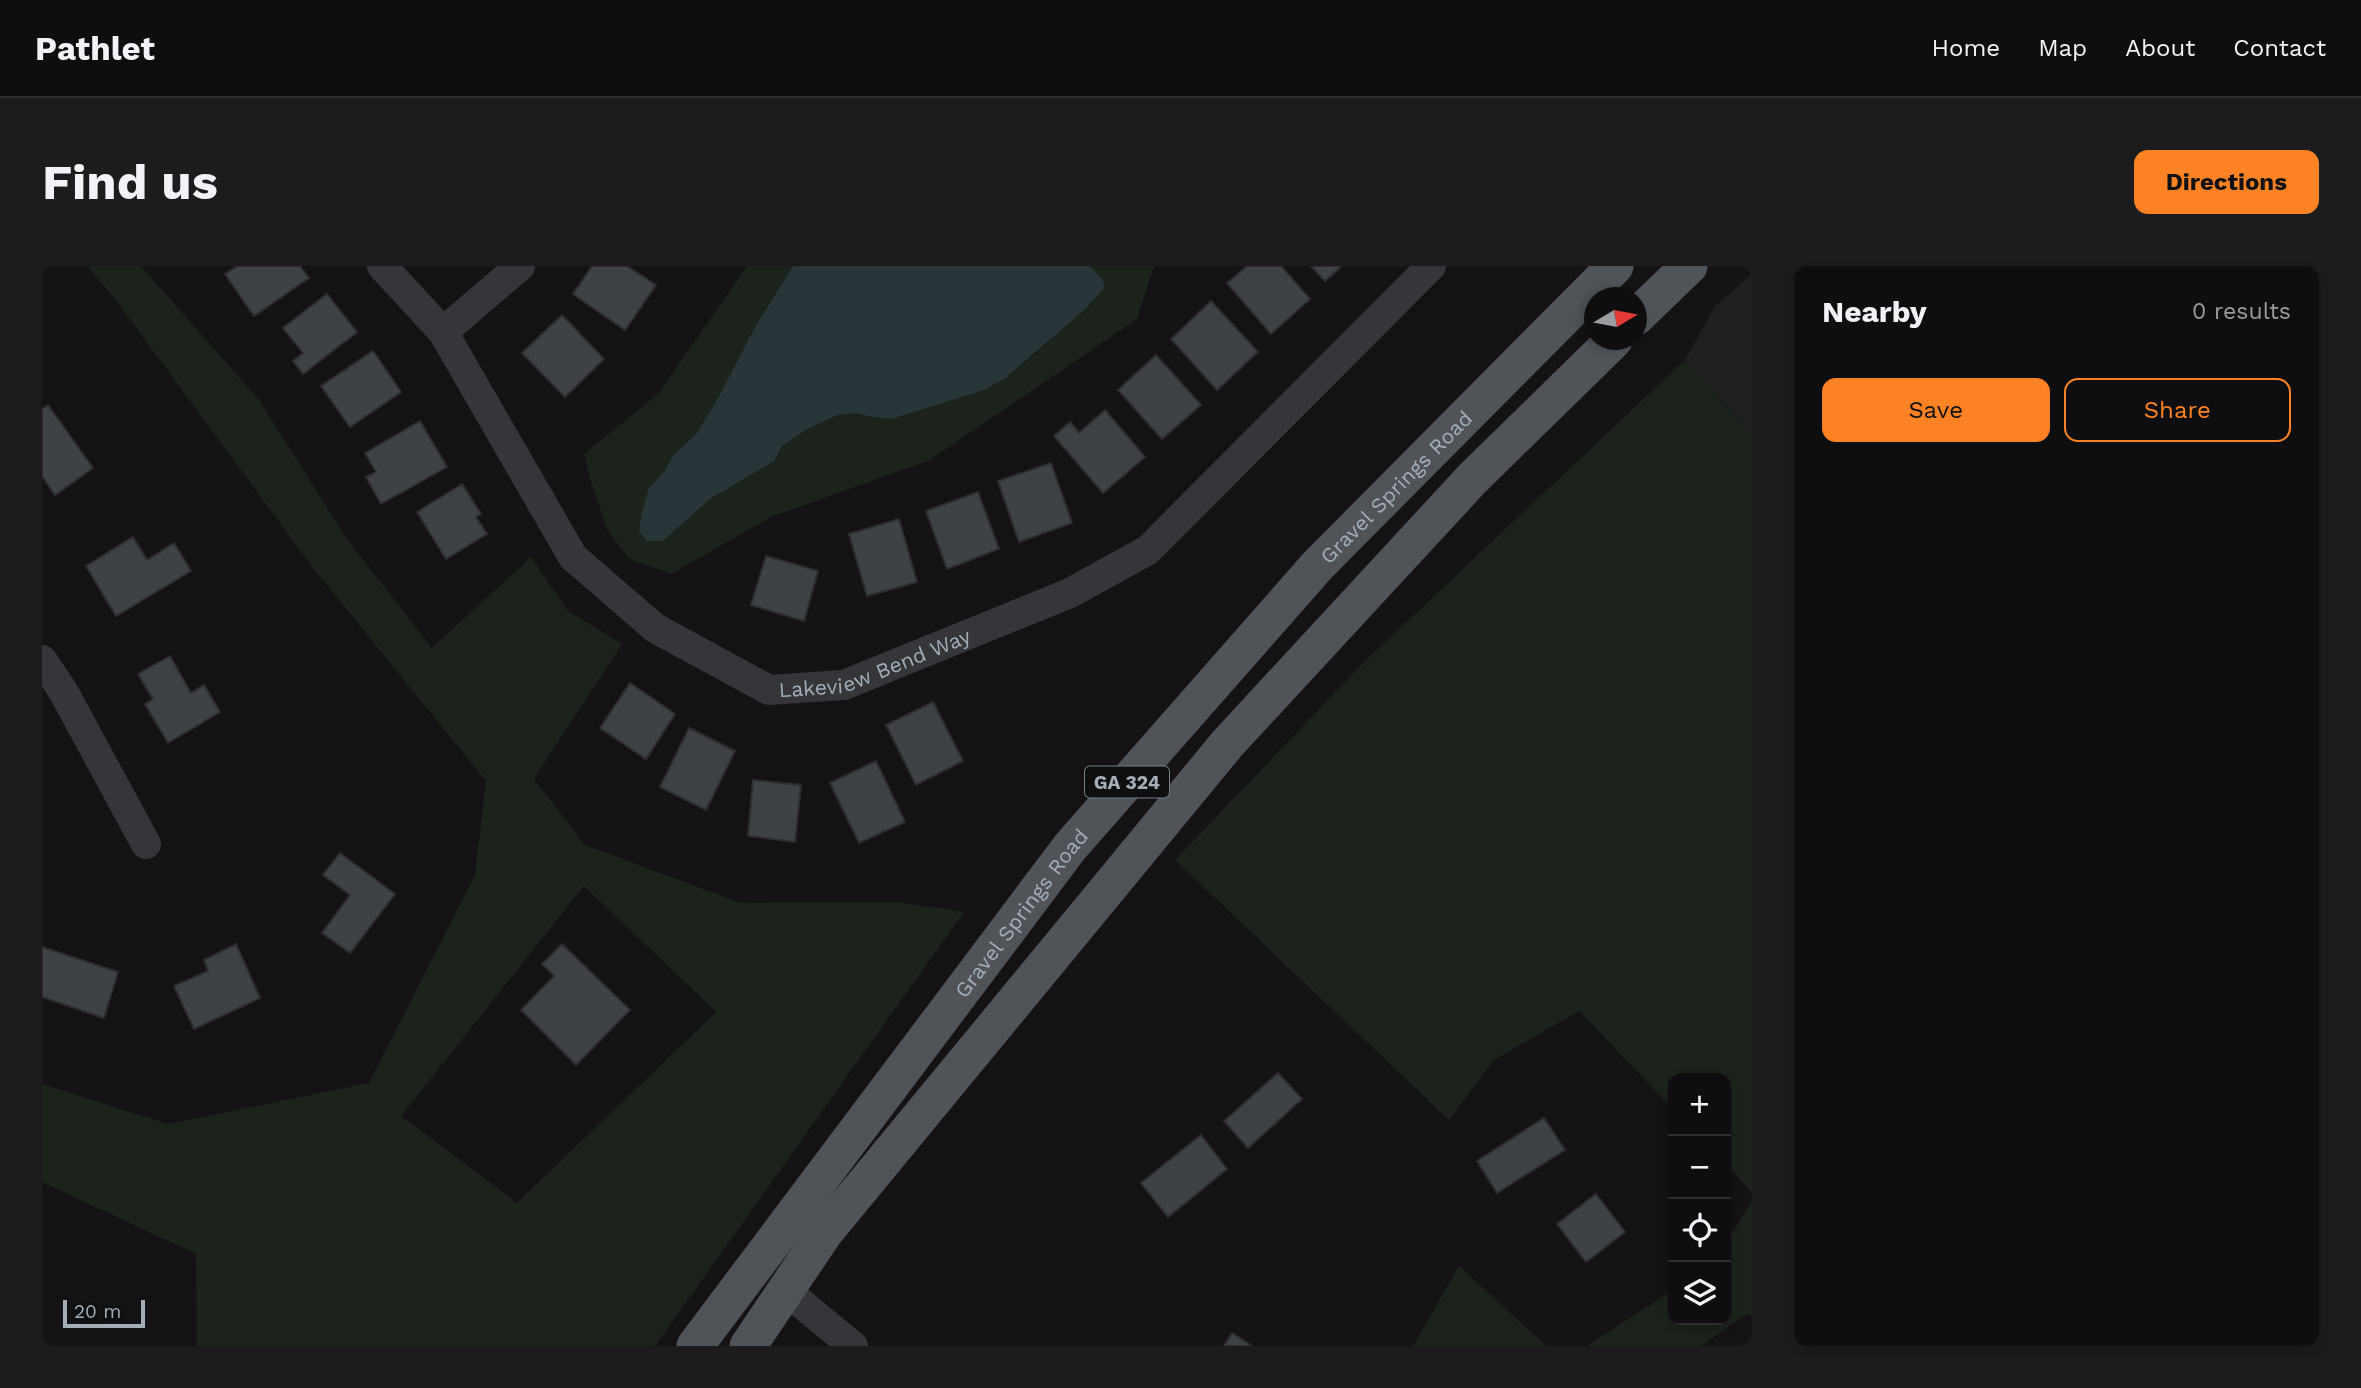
<!DOCTYPE html>
<meta charset="utf-8">
<style>
:root{--surface:#0e0e10;--page:#1c1c1e;--text:#f1f3f6;--muted:#9b9c9f;--line:#2e2e30;--accent:#fd8223}
body{margin:0;font-family:"Work Sans",sans-serif;background:var(--page);color:var(--text)}
.controls{position:absolute;right:21px;bottom:21px;display:grid;overflow:hidden;border-radius:14px;box-shadow:0 4px 10px #0003}
.controls button{width:63px;height:63px;display:grid;place-items:center;padding:0;border:0;border-bottom:2px solid var(--line);background:var(--surface);color:var(--text);font:35px sans-serif}
.compass{position:absolute;left:1542px;top:21px;width:63px;height:63px;border-radius:50%;background:var(--surface);box-shadow:0 4px 10px #0003;rotate:80deg}
.scale{position:absolute;left:21px;bottom:18px;width:82px;box-sizing:border-box;padding-left:7px;border:4px solid #a4aeb6;border-top:0;font-size:19px;line-height:24px;white-space:nowrap;color:#a4aeb6;-webkit-text-stroke:5px #0e0f10;paint-order:stroke}
.list{margin:0;padding:0;list-style:none}
h2{display:flex;justify-content:space-between;align-items:center;height:91px;margin:0;padding:0 28px;font-size:30px}
h2 small{font-size:23px;font-weight:400;color:var(--muted)}
.actions{display:flex;gap:14px;padding:21px 28px}
.actions a{flex:1;padding:16px 0;border:2px solid var(--accent);border-radius:14px;text-align:center;font-size:24px;color:var(--accent)}
.actions .main{background:var(--accent);color:#111}
.icon{flex:none;width:38px;height:38px;fill:none;stroke:currentColor;stroke-width:2;stroke-linecap:round;stroke-linejoin:round}
.map{position:relative;flex:none;width:1710px;height:1080px;overflow:hidden;border-radius:14px}
header{display:flex;align-items:center;gap:42px;box-sizing:border-box;height:98px;padding:0 35px;background:var(--surface);border-bottom:2px solid var(--line)}
header strong{font-size:33px}
nav{display:flex;gap:38px;margin-inline-start:auto;font-size:24px}
.intro{display:flex;align-items:center;justify-content:space-between;box-sizing:border-box;height:168px;padding:0 42px}
h1{margin:0;font-size:49px}
.button{padding:18px 32px;border-radius:14px;background:var(--accent);color:#111;font-size:24px;font-weight:700}
main{display:flex;gap:42px;padding:0 42px}
aside{flex:1;background:var(--surface);border-radius:14px;box-shadow:0 4px 10px #0003}
.map>svg:first-child{display:block}
.built{fill:#1f2022}
.green{fill:#1c231b;fill-rule:evenodd}
.water{fill:#293639}
.building{fill:#3f4245;stroke:#2d2e31;stroke-width:2}
.lines{fill:none;stroke-linecap:round;stroke-linejoin:round}
.minor{stroke:#34363a;stroke-width:30}
.major{stroke:#505459;stroke-width:37}
.labels{text-anchor:middle;dominant-baseline:central;stroke-width:7;stroke-linejoin:round;paint-order:stroke}
.shield{fill:#0e0f10;stroke:#777e84;stroke-width:2}
.shield-label{font-size:19px;font-weight:bold;fill:#a4aeb6}
.street-label{font-size:21px;fill:#a4aeb6;stroke:#0e0f10}
</style>
<header>
<strong>Pathlet</strong>
<nav><a>Home</a><a>Map</a><a>About</a><a>Contact</a></nav>
</header>
<div class="intro"><h1>Find us</h1><a class="button">Directions</a></div>
<main>
<div class="map">
<svg width="1710" height="1080" viewBox="0 0 1710 1080">
<rect width="100%" height="100%" fill="#131315"/>
<path class="built" d="M1710 8V169L1643 94 1673 40Z"/>
<path class="green" d="M45 0H99L217 134 305 273 390 382 489 291 526 345 580 378 492 513 543 579 699 637 854 636 922 646 613 1080H155L154 988 0 916V818L126 858 327 817 433 609 444 515 271 302 73 33ZM542 620 674 746 475 937 359 850Z
M705 0H751L713 61 677 130 656 166 630 191 622 206 607 222 621 275 668 233 732 195 740 180 767 162 796 149 814 147 830 151 850 153 942 124 964 112 993 88 1054 31 1060 13 1048 0H1112L1095 53 888 194 729 251 629 308 587 293 565 263 549 216 542 188 616 128Z
M1643 94 1710 169V926L1684 898V812H1631V843L1537 745 1452 794 1407 854 1133 594 1323 395Z
M1710 935V1050L1706 1047 1659 1080H1545L1631 1024V1054H1684V977Z
M1417 1000 1504 1080H1371Z"/>
<path class="water" d="M751 0H1048L1060 13 1063 21 1043 43 964 112 942 124 850 153 830 151 814 147 796 149 767 162 740 180 732 195 668 233 621 275H605L597 265 600 246 607 222 622 206 630 191 656 166 677 130 713 61Z"/>
<path class="building" d="M195 0H258L267 12 212 50 183 8Z
M550 0H585L614 19 583 64 531 28Z
M1205 0H1239L1268 33 1229 68 1185 17Z
M1269 0H1300L1283 15Z
M285 28 315 66 261 108 251 95 261 87 241 62Z
M1169 35 1216 86 1175 124 1129 73Z
M520 49 562 93 523 131 480 87Z
M331 85 359 126 308 161 279 120Z
M1114 89 1159 139 1120 173 1076 124Z
M6 139 51 202 13 229 0 210V143Z
M1063 144 1103 191 1061 227 1012 170 1028 156 1037 167Z
M378 155 405 201 339 238 324 211 334 206 323 187Z
M1009 197 1030 257 977 276 956 215Z
M420 218 439 248 434 251 445 268 404 293 375 246Z
M936 226 957 283 905 303 884 245Z
M857 253 875 316 825 330 807 268Z
M91 271 105 294 132 277 149 305 74 350 44 300Z
M724 290 776 305 762 355 709 339Z
M128 390 149 427 162 419 178 446 126 477 103 438 111 433 96 408Z
M588 417 633 448 604 493 558 462Z
M891 436 921 495 874 519 844 459Z
M647 462 693 485 664 544 618 521Z
M834 495 863 556 817 577 788 517Z
M711 514 759 519 753 576 706 570Z
M298 587 353 628 308 687 280 667 308 629 281 609Z
M194 678 218 732 152 763 132 720 166 705 162 694Z
M520 678 588 744 534 799 479 744 512 710 500 698Z
M0 681 76 706 62 752 0 731Z
M1236 807 1260 833 1206 882 1182 855Z
M1502 852 1523 884 1455 927 1435 895Z
M1159 869 1185 903 1126 951 1099 917Z
M1554 928 1583 966 1544 996 1515 958Z
M1190 1067 1210 1080H1182Z"/>
<g class="lines">
<g class="minor">
<path id="s1" d="M340 0 401 66 531 291 613 362 727 424 802 419 1028 327 1106 284 1389 0"/>
<path d="M401 66 478 0"/>
<path d="M0 394 21 425 104 578"/>
<path d="M743 1024 811 1080"/>
</g>
<g class="major">
<path d="M1594 51 1647 0"/>
<path id="s2" d="M653 1080 1028 581 1275 300 1573 0"/>
<path d="M706 1080 783 966 1185 478 1430 213 1572 74"/>
</g>
</g>
<g class="labels">
<rect class="shield" x="1043" y="500.5" width="84" height="31" rx="5"/>
<g class="shield-label">
<text x="1085" y="516">GA 324</text>
</g>
<g class="street-label">
<text stroke="none"><textPath href="#s2" startOffset="1110">Gravel Springs Road</textPath></text>
<text stroke="none"><textPath href="#s1" startOffset="698">Lakeview Bend Way</textPath></text>
<text stroke="none"><textPath href="#s2" startOffset="542">Gravel Springs Road</textPath></text>
</g>
</g>
</svg>
<div class="controls">
<button>+</button>
<button>−</button>
<button><svg class="icon" aria-label="locate" viewBox="0 0 24 24"><circle cx="12" cy="12" r="6"/><path d="M12 2v4M12 18v4M2 12h4M18 12h4"/></svg></button>
<button><svg class="icon" aria-label="layers" viewBox="0 0 24 24"><path d="M12 4l9 5-9 5-9-5zM3 14l9 5 9-5"/></svg></button>
</div>
<svg class="compass" viewBox="-18 -18 36 36"><path d="M0-13l5 13h-10z" fill="#e53935"/><path d="M0 13l5-13h-10z" fill="#9b9c9f"/></svg>
<div class="scale">20 m</div>
</div>
<aside>
<h2>Nearby<small>0 results</small></h2>
<ul class="list">
</ul>
<div class="actions"><a class="main">Save</a><a>Share</a></div>
</aside>
</main>
